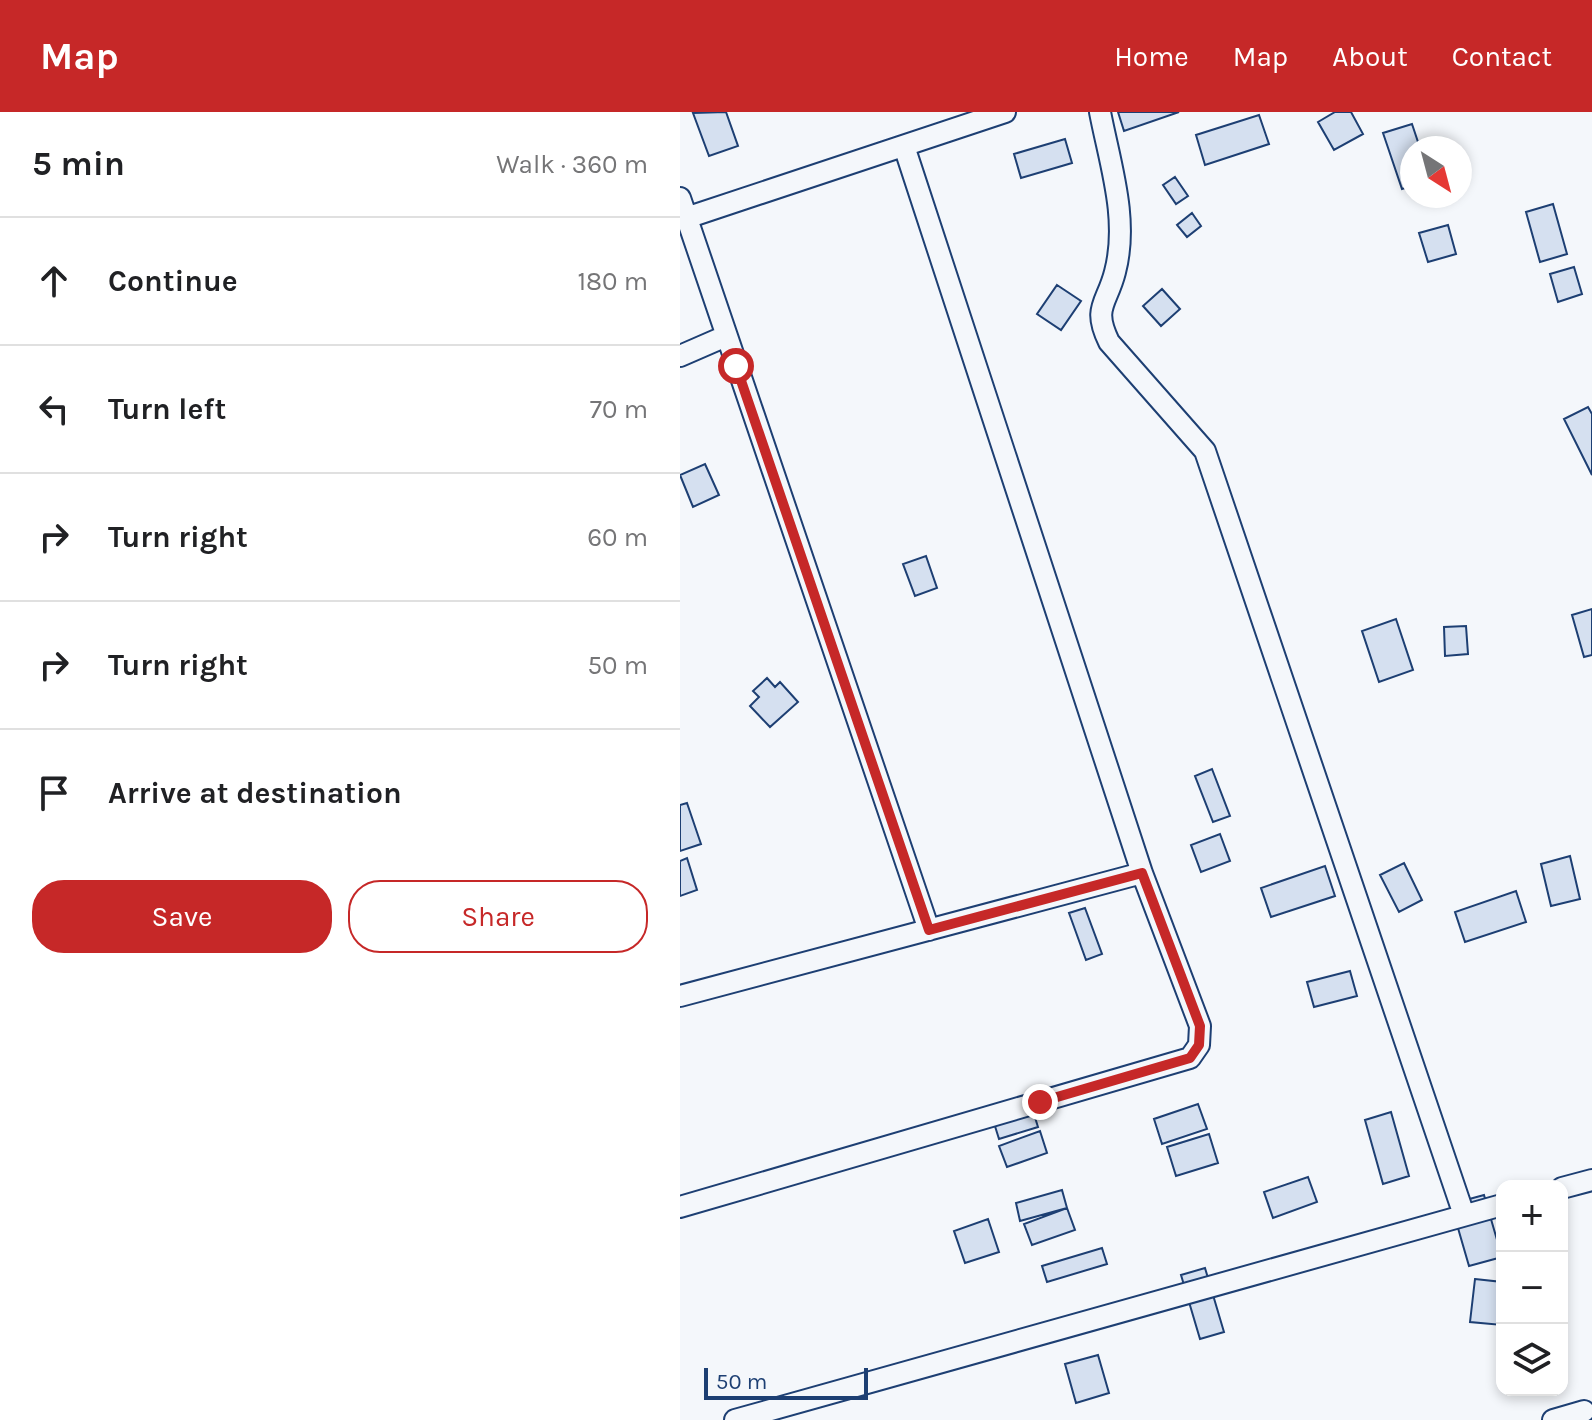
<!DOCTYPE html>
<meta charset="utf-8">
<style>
:root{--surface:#fff;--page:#f2f2f2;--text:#202124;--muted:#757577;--line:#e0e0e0;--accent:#c62828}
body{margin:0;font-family:Karla,sans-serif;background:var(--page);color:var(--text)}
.controls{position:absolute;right:24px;bottom:24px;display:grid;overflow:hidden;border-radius:16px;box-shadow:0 4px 12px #0003}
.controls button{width:72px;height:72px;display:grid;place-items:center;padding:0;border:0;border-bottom:2px solid var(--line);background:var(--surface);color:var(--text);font:40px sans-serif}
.compass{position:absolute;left:720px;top:24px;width:72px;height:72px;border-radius:50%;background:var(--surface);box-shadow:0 4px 12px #0003;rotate:144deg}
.scale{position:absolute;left:24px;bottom:20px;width:164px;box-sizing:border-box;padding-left:8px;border:4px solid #1d3f73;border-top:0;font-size:22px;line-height:28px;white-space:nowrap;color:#1d3f73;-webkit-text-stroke:6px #f4f7fb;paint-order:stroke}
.stop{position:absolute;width:24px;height:24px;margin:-18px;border:6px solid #c62828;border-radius:50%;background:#fff}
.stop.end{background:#c62828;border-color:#fff;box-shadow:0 2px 8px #0008}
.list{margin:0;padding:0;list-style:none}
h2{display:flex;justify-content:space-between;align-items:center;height:104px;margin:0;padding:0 32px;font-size:34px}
h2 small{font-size:26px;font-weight:400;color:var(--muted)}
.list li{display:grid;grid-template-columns:52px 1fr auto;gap:24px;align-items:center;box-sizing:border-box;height:128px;padding:0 32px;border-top:2px solid var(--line)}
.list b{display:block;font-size:30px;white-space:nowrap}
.list em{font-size:26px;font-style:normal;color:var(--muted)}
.actions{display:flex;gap:16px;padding:24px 32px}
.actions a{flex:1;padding:18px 0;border:2px solid var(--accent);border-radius:32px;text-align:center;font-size:28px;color:var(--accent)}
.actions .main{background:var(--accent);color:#fff}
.icon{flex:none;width:44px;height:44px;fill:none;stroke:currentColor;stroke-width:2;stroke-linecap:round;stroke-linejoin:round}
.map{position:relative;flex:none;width:912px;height:1308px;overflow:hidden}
header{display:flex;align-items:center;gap:48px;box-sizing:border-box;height:112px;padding:0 40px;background:var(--accent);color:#fff}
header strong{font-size:38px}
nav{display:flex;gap:44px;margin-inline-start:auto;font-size:28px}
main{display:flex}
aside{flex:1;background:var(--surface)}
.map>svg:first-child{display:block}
.building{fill:#d5e0f0;stroke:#1d3f73;stroke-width:2}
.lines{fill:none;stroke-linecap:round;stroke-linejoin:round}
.street-casing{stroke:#1d3f73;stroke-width:24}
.street{stroke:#f4f7fb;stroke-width:20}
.route{stroke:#c62828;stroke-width:10}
</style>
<header>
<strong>Map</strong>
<nav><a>Home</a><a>Map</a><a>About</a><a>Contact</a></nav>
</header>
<main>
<aside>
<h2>5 min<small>Walk · 360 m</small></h2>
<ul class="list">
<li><svg class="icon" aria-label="ahead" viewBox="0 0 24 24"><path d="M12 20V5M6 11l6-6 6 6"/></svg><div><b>Continue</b></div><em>180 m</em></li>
<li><svg class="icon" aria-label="left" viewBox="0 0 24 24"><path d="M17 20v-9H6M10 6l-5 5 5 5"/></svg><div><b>Turn left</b></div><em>70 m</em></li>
<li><svg class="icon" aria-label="right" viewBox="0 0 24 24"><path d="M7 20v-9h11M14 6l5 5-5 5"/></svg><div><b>Turn right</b></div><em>60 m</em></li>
<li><svg class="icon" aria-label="right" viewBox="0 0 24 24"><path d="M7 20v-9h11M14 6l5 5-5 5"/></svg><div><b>Turn right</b></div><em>50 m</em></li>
<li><svg class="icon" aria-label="arrive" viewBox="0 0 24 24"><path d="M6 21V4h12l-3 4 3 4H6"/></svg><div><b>Arrive at destination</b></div></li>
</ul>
<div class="actions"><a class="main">Save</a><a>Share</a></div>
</aside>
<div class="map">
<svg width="912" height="1308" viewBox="0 0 912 1308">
<rect width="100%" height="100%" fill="#f4f7fb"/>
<path class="building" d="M46 0 58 34 29 44 13 1Z
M438 0H499L444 19Z
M655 0H671L683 22 654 38 638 10Z
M579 3 589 32 525 53 516 23Z
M732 12 740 36H732V74L722 77 703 21Z
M385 27 392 51 341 66 334 42Z
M495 65 508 84 496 92 483 73Z
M873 92 887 142 860 150 846 100Z
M512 101 521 114 507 125 497 113Z
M768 113 776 142 748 150 739 121Z
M894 155 902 182 878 190 870 162Z
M377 173 401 189 381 218 357 202Z
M482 177 500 197 481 214 463 194Z
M908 295 912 302V363L884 307Z
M25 352 39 383 13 395 0 363Z
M246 444 257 476 235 484 223 452Z
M912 497V543L904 545 892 503Z
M716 507 733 558 699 570 682 519Z
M786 514 788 542 765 544 764 515Z
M87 566 95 575 100 570 118 590 90 615 70 594 79 585 73 579Z
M532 657 550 704 533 710 515 664Z
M7 691 21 732 0 739V693Z
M540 722 550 749 521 760 511 733Z
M890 744 900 787 871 794 861 752Z
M7 746 17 778 0 784V749Z
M724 751 742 788 719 800 700 763Z
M645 754 655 784 591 805 581 776Z
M836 779 846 810 785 830 775 800Z
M405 796 422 842 406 848 389 801Z
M670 859 677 884 634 895 627 870Z
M518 992 527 1017 482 1032 474 1007Z
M353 999 358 1015 319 1027 314 1011Z
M711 1000 729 1064 703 1072 685 1008Z
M360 1019 367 1041 327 1055 319 1034Z
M529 1022 538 1051 496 1064 487 1035Z
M628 1065 637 1090 593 1106 584 1080Z
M382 1078 387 1096 340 1109 336 1091Z
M804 1083 822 1145 789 1154 771 1092Z
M387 1096 395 1118 352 1133 344 1112Z
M308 1107 319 1140 285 1151 274 1119Z
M422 1136 427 1152 367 1170 362 1154Z
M525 1156 544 1220 520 1227 501 1163Z
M795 1167 822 1170V1213L790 1210Z
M418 1243 429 1281 396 1291 385 1252Z"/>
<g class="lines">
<defs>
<path id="street" d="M420 0C430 52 449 107 435 160 427 192 412 195 429 230L525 339 784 1103
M0 86 249 818
M6 106 325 0
M0 244 46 224
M0 884 462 761
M882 1076 912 1068
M0 1095 510 946 519 933 520 914 462 761 224 34
M55 1308 822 1093
M873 1308 904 1299"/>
</defs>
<use href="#street" class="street-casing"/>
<use href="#street" class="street"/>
</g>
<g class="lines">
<path class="route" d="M56 254 249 818 462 761 520 914 519 933 510 946 360 990"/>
</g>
</svg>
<div class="controls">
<button>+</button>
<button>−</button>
<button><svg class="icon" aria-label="layers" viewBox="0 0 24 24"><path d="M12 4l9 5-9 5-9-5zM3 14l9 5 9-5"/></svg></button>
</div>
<svg class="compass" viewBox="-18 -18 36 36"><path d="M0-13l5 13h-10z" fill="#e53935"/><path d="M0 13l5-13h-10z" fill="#757577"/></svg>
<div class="scale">50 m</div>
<div class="stop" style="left:56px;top:254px"></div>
<div class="stop end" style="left:360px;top:990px"></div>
</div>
</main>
